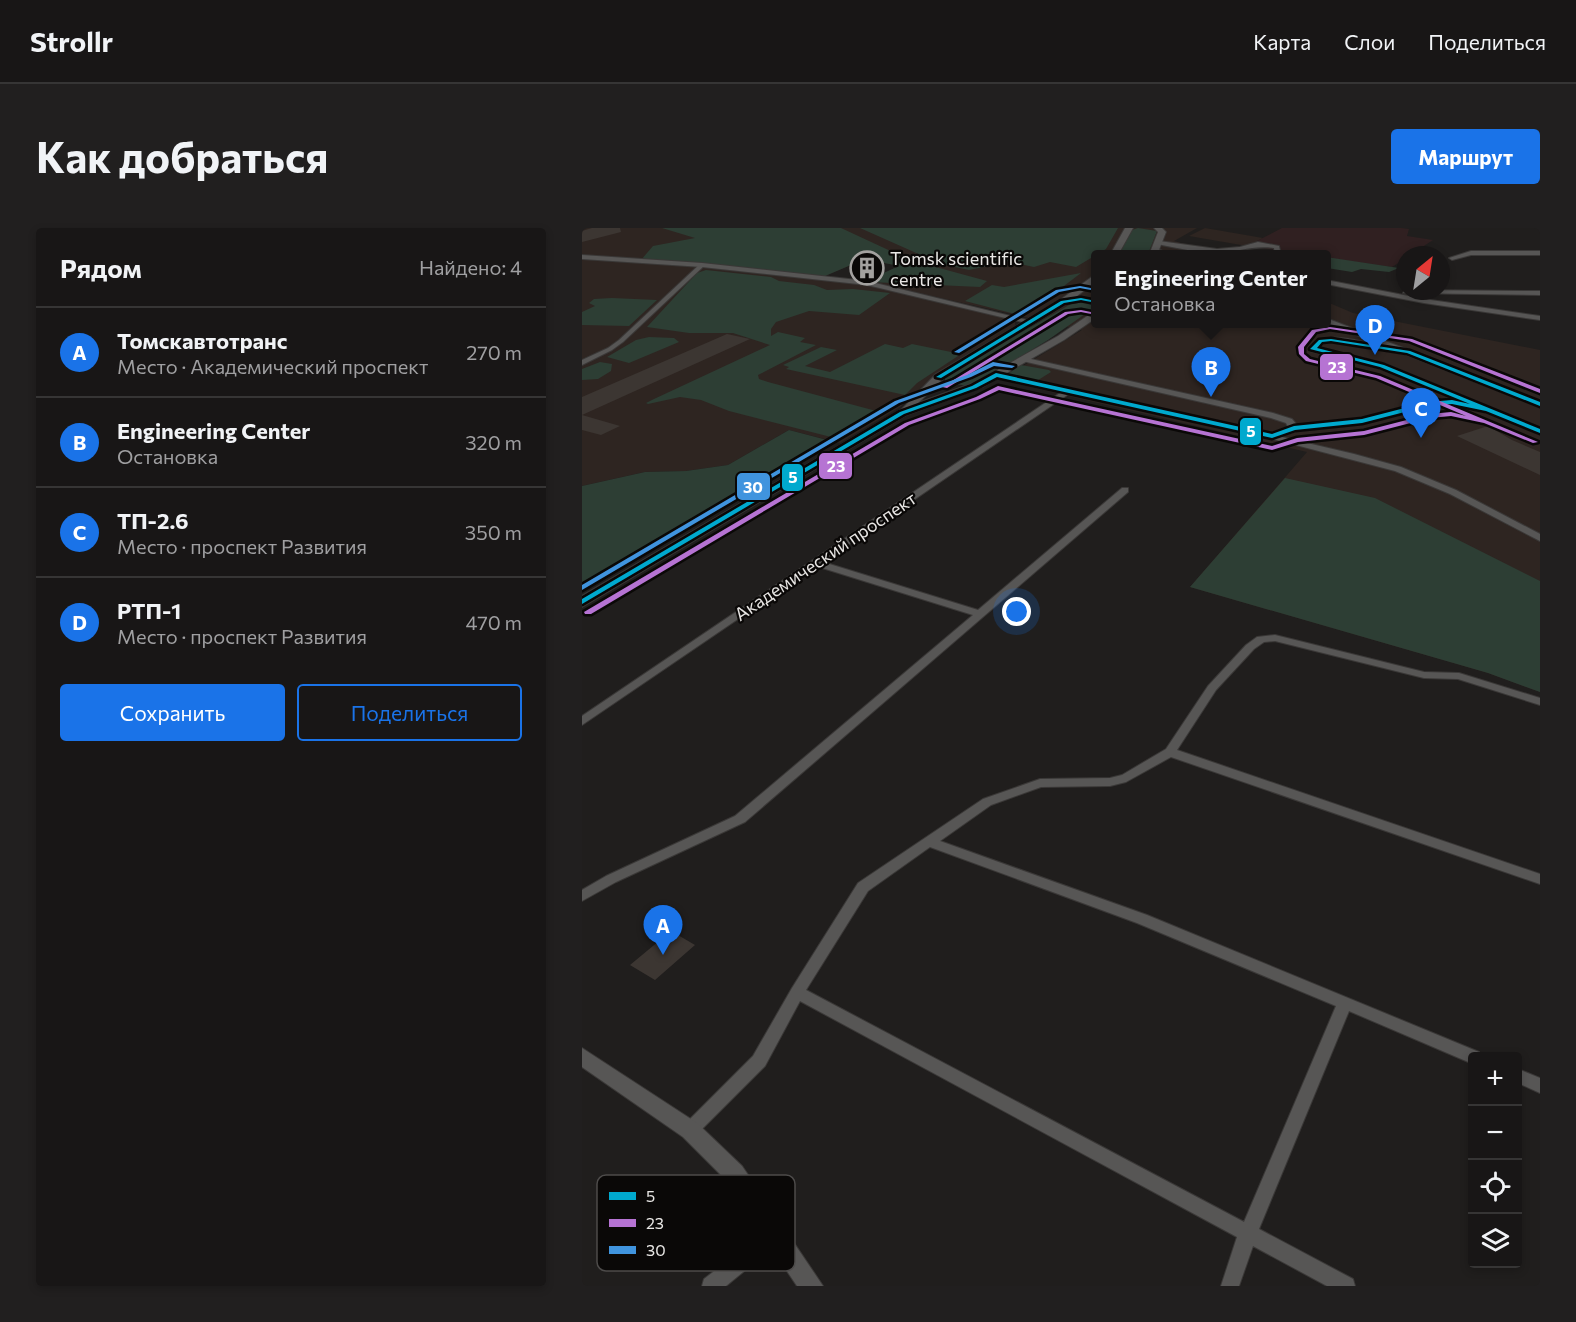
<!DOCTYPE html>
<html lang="ru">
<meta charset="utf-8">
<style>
:root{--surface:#181616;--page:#211f1f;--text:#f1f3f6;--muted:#9f9fa1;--line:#363535;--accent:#1a73e8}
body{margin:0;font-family:Commissioner,sans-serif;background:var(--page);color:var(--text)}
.controls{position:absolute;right:18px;bottom:18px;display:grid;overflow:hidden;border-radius:6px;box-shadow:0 3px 9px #0003}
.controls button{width:54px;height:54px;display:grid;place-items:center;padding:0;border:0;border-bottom:2px solid var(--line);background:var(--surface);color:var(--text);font:30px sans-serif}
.compass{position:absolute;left:814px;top:18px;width:54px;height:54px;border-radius:50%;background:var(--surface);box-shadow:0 3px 9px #0003;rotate:30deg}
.you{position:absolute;left:435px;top:384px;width:21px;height:21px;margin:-15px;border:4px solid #fff;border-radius:50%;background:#1a73e8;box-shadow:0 0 0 9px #1a73e833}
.badge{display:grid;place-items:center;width:39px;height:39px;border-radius:50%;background:var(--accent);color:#fff;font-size:20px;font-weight:700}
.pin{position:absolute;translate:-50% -50px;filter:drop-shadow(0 2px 3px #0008)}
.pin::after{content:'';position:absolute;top:32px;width:21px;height:18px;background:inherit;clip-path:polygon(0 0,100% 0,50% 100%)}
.popup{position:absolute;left:509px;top:22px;width:240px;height:78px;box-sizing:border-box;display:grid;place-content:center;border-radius:6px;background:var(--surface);filter:drop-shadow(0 2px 4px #0005);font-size:20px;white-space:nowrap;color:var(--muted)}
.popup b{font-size:22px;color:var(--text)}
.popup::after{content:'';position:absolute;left:50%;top:100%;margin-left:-12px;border:12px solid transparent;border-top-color:var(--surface)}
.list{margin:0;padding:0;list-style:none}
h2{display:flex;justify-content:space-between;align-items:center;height:78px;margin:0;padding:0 24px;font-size:26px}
h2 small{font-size:20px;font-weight:400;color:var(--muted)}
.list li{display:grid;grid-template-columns:39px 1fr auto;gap:18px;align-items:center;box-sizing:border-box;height:90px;padding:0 24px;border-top:2px solid var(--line)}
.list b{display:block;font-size:22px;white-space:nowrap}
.list p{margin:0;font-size:20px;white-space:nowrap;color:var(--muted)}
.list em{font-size:20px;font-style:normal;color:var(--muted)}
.actions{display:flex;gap:12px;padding:18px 24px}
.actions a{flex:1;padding:14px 0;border:2px solid var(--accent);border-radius:6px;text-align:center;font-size:21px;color:var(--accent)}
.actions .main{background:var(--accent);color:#fff}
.icon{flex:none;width:33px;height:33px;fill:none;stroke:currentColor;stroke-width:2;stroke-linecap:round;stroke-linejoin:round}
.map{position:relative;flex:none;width:958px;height:1058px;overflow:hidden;border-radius:6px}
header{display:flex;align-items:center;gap:36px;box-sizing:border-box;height:84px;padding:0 30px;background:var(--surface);border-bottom:2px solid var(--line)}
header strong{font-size:28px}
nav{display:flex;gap:33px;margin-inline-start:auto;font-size:21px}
.intro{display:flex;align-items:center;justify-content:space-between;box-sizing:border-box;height:144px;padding:0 36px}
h1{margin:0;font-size:42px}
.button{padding:15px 27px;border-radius:6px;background:var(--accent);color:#fff;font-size:21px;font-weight:700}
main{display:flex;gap:36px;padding:0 36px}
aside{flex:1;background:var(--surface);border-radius:6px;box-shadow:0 3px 9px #0003}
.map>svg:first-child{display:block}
.built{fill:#2e2521}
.industrial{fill:#302021}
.green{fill:#2d3e34}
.building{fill:#3c3632}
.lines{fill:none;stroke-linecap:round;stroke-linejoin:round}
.minor-casing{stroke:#3a3837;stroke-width:2}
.tertiary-casing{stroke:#3a3837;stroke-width:2}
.secondary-casing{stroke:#3a3837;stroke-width:2}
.minor{fill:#575655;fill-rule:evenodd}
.tertiary{fill:#575655;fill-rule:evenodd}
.secondary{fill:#575655;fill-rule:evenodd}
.bus-1-casing{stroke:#0a0807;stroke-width:5}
.bus-2-casing{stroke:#0a0807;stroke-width:5}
.bus-3-casing{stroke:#0a0807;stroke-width:5}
.bus-1{fill:#00a9ce;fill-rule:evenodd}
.bus-2{fill:#b673d3;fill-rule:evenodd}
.bus-3{fill:#4094de;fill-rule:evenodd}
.labels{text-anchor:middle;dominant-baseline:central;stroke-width:4.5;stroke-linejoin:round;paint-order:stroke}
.far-poi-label{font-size:18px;fill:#e9e7e5;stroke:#0a0807;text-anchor:start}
.far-street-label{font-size:18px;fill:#e9e7e5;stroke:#0a0807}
.key{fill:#0a0807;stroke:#4d4b4a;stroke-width:1.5}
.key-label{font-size:16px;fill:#e9e7e5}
.line-badge{stroke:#0a0807;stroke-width:2}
.badge-label{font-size:16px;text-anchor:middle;font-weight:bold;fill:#fff}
</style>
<header>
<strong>Strollr</strong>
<nav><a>Карта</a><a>Слои</a><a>Поделиться</a></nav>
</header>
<div class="intro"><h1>Как добраться</h1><a class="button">Маршрут</a></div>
<main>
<aside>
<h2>Рядом<small>Найдено: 4</small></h2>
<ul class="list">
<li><span class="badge">A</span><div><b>Томскавтотранс</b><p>Место · Академический проспект</p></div><em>270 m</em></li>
<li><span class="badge">B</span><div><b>Engineering Center</b><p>Остановка</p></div><em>320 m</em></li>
<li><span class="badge">C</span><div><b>ТП-2.6</b><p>Место · проспект Развития</p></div><em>350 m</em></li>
<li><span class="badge">D</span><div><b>РТП-1</b><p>Место · проспект Развития</p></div><em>470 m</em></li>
</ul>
<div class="actions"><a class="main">Сохранить</a><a>Поделиться</a></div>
</aside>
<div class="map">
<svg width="958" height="1058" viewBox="0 0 958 1058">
<rect width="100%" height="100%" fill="#201e1d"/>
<path class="built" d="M0 0H615L592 13 639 26 514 27V96H744L745 74 771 85 958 122V464L906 445 608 359 725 224 418 152 500 102 284 53 317 38 283 31 243 48 122 36 0 28Z
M623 0 681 10 665 18 607 8Z
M0 31 119 39 283 57 390 81 423 90 433 94V98L352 148 318 179 258 215 207 202 146 237 104 243 63 244 0 258Z"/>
<path class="industrial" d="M700 0H819L827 1 825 8 851 12 828 27H823V31L810 39 745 30 744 27 721 26 665 18Z"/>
<path class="green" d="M80 0H259L328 32 405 53 398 59 288 54 284 53 317 38 283 31 243 48 59 32 71 18 113 10Z
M278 0H536L524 21 494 39 468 34 452 39 419 32 406 38 387 42 359 36Z
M556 0 575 3 566 26 536 27 550 2Z
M744 29 817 40 807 44 779 41 770 44 745 40Z
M124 42 189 49 197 53 232 57 245 62 271 61 308 65 277 87 227 83 194 94 189 101V108L196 104 223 110 218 114 234 117 176 147 177 151 186 154 298 184 253 210 147 183 119 172 98 169 66 176 64 175 72 171 188 117 151 105H107L65 99 115 45Z
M499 45 445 86H433L383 73 410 57 422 59Z
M30 70 75 72 47 98 0 97V84L13 78 7 75 12 71Z
M503 74 512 76 513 79 466 112 400 152 385 158 363 154V150L375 141 489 76Z
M67 109 92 110 97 114 47 135 25 129 54 112Z
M303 116 321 120 330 116 374 125 376 128 335 155 323 167 204 141 207 139 201 137 239 119 255 122 223 138 248 144Z
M18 134 30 136 29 143 16 151 0 152V141Z
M439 137 467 142 469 144 453 154 424 147Z
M207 202 249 213 0 356V258L63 244 104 243 146 237Z
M703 250 793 270 958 353V464L906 445 608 359Z"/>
<path class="building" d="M10 0H38L39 4 0 14V3Z
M145 106 168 111 0 187V169Z
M0 187 38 198 19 207 0 202Z
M906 198 930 212 958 224V247L875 208Z
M89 703 113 717 73 752 48 737Z"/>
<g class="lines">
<defs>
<path id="minor" d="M577 13 635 21 658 19 676 14 697 18 699 27H693L692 20C671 17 657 24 636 25 617 25 594 20 575 16Z
M889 23H958V27H889L870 32 867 30Z
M118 36 123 37 41 114 30 122 0 137V132L26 120 37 112Z
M744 52 842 71 958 88V92L842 75 744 56Z
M823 62 958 63V67L821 65Z
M484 161 491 163 241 334 396 382 540 260H546V264L163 594 34 654 0 673V662L24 648 153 588 391 387 234 338 0 497V488Z
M687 206 772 226 819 239 874 262 958 306V313L868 266 813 243 687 210Z
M693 407 842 444 877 445 958 470V477L876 451 842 450 693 413 682 414 672 421 634 462 595 522 958 646V656L589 529 544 554 528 558 459 559 409 577 358 613 565 687 897 824 899 828H891V836L767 783 677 1001 771 1051 773 1058H745L671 1018 657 1058H639L655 1009 218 773 183 838 114 907 108 910 102 907 100 902 102 897 171 828 210 760 276 655 401 571 458 551 528 550 540 547 584 521 626 458 664 417 675 409ZM348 619 555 695 754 778 662 994 224 762 286 663Z
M936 841 958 850V865L936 855Z
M194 997 200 1000 203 1006 200 1012 144 1058H120L122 1051 188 1000Z"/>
<path id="tertiary" d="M574 20 587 26 588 27 572 23Z
M0 27 120 35 285 53 453 94 449 96 285 57 120 39 0 31Z
M744 90 958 173V179L823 126 749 114 741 115 737 120 803 136 958 200V206L903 184 870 177 846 179 780 196 714 203 690 211 410 147 414 144 689 205 706 199 704 195 689 190 436 132 440 129 691 185 710 191 715 197 780 190 846 173 876 172 797 140 728 123V119C746 101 779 114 802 118L744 95Z
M0 820 115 895 160 938 241 1058H215L144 952 101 909 0 839Z"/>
<path id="secondary" d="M543 0H551L536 27H528Z
M572 0H580L584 4 575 27H567L576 4Z
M511 48H514V54L484 76 362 150 336 175 394 154 476 108 514 82V90L482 112 402 158 324 187 0 379V368L320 181 354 146 478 72Z"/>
</defs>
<use href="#minor" class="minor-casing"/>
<use href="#tertiary" class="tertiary-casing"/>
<use href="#secondary" class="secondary-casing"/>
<use href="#minor" class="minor"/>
<use href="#tertiary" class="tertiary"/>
<use href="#secondary" class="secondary"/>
<defs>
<path id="bus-1" d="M499 70 514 73V75L499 72 482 75 359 150 354 149 479 73Z
M749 111 828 123 958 174V178L825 125 749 113 740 114 735 120 802 137 958 201V205L904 183 870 176 846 178 780 195 713 202 690 210 415 149 394 160 322 186 0 376V371L318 184 390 158 414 145 690 206 712 198 780 191 846 174 870 172 888 176 798 139 728 121 737 112Z"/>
<path id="bus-2" d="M499 82 514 85V87L499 84 486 86 365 160 360 159 483 84Z
M748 99 830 111 958 161V165L827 113 748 101 734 104 722 119V126L728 131 798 148 956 214 951 215 902 195 869 188 848 190 782 207 716 214 690 222 417 162 398 171 327 197 9 386H3L2 384 323 195 394 169 416 158 690 218 715 210 782 203 848 186 869 184 884 188 794 150 724 133 717 126 716 119 730 102Z"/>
<path id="bus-3" d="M498 58 514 61V63L498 60 477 64 377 125 372 124 474 62Z
M411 134 433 138 430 140 412 138 389 149 317 175 0 362V357L313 173 385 147Z"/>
</defs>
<use href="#bus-1" class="bus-1-casing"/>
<use href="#bus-2" class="bus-2-casing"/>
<use href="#bus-3" class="bus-3-casing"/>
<use href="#bus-1" class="bus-1"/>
<use href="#bus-2" class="bus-2"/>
<use href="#bus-3" class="bus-3"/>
</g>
<defs>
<symbol id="building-ring" viewBox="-11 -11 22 22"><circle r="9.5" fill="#0a0807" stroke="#a3a19f" stroke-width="1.5"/><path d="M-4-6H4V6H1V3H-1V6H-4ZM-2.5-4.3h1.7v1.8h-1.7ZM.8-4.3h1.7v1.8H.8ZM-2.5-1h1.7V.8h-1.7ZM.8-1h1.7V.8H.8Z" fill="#a3a19f"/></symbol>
</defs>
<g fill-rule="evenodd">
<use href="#building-ring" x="266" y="21" width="38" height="38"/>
</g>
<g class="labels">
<g class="far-poi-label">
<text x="308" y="30">Tomsk scientific<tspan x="308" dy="21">centre</tspan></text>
</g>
<g class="far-street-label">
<text transform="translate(243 328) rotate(-34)">Академический проспект</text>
</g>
</g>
<rect x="15" y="947" width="198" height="96" rx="9" class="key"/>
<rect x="27" y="964" width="27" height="8" fill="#00a9ce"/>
<rect x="27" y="991" width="27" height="8" fill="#b673d3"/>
<rect x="27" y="1018" width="27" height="8" fill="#4094de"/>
<g class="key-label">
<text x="64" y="974">5</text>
<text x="64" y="1001">23</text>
<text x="64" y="1028">30</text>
</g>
<g class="line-badge">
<rect x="737" y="125" width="35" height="28" rx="6" fill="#b673d3"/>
<rect x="657" y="189" width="23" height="29" rx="6" fill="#00a9ce"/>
<rect x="236" y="224" width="35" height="28" rx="6" fill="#b673d3"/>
<rect x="199" y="235" width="23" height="29" rx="6" fill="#00a9ce"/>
<rect x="154" y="244" width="35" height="29" rx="6" fill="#4094de"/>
</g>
<g class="badge-label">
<text x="755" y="145">23</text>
<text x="669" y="209">5</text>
<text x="254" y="244">23</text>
<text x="211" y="255">5</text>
<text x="171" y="265">30</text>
</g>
</svg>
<div class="controls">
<button>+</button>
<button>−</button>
<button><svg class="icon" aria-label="locate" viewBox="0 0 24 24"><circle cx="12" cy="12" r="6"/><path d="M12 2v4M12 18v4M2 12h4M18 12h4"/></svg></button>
<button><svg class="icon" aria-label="layers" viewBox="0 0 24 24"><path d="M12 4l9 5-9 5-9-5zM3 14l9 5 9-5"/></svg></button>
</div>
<svg class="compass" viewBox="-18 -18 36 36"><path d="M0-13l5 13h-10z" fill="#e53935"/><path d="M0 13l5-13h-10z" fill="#9f9fa1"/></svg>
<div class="you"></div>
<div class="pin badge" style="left:81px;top:727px">A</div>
<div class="pin badge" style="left:629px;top:169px">B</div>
<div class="popup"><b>Engineering Center</b>Остановка</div>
<div class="pin badge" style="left:839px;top:210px">C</div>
<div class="pin badge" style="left:793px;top:127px">D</div>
</div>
</main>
